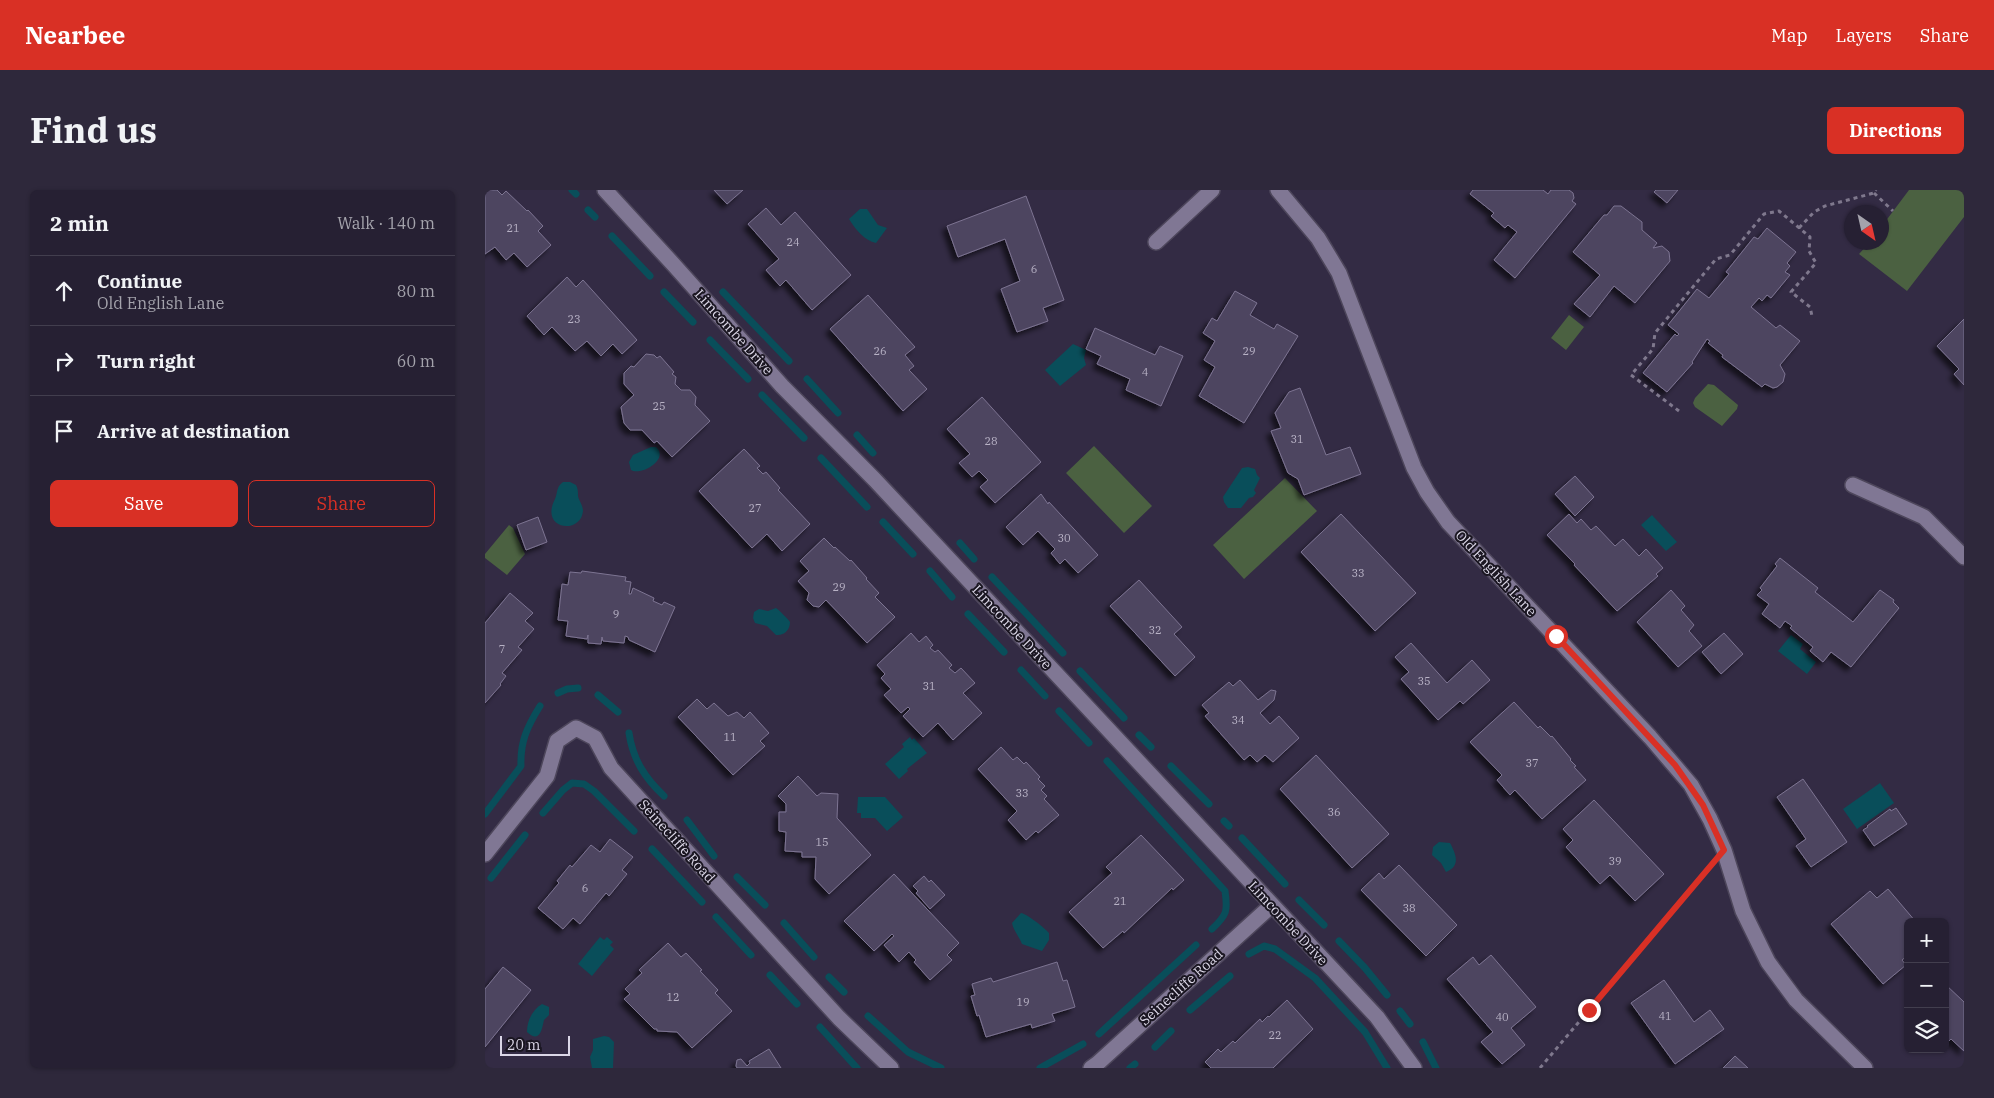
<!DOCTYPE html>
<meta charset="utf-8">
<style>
:root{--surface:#262033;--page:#2e283b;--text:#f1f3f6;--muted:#a4a3ac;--line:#423e4e;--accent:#d93025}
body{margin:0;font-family:"IBM Plex Serif",serif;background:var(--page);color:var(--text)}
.controls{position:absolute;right:15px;bottom:15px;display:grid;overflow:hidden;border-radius:8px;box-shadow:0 1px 4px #0004}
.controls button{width:45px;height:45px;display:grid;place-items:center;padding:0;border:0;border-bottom:1px solid var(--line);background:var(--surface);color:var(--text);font:25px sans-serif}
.compass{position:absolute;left:1359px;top:15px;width:45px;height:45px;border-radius:50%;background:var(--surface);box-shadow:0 1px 4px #0004;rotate:146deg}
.scale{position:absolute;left:15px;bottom:12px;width:70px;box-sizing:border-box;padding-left:5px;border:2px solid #dbd7e7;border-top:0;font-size:14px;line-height:18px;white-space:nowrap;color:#dbd7e7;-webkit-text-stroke:4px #1a1621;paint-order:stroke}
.stop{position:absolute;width:15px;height:15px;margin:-11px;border:4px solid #d93025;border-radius:50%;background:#fff}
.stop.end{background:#d93025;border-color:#fff;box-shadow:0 1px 5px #0008}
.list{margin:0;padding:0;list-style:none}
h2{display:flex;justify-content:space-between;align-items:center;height:65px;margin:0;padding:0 20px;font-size:21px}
h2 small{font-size:16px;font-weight:400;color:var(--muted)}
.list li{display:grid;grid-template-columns:32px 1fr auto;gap:15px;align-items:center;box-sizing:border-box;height:70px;padding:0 20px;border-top:1px solid var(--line)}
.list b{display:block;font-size:19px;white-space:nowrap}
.list p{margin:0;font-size:16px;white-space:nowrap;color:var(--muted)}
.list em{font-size:16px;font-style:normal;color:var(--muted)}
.actions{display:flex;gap:10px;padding:15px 20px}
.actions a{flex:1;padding:11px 0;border:1px solid var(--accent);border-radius:8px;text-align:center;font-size:18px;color:var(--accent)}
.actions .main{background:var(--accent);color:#fff}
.icon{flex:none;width:28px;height:28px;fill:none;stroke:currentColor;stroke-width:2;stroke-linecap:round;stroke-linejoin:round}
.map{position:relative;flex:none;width:1479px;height:878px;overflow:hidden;border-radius:8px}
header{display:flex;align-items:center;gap:30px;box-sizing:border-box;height:70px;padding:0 25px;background:var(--accent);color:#fff}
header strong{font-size:24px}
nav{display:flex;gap:28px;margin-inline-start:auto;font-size:18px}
.intro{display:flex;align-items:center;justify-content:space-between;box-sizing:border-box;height:120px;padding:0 30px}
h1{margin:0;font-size:35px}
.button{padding:12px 22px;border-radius:8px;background:var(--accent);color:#fff;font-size:18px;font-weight:700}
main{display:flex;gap:30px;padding:0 30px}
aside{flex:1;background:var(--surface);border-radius:8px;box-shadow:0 1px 4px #0004}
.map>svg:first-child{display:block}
.green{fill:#4b6141}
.water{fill:#094e5a}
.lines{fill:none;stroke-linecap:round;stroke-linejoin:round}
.stream{stroke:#094e5a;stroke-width:7}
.building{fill:#4d4560;stroke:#7d7492;filter:url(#shadow)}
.minor-casing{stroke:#4d465b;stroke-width:18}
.path{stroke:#7f788d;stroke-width:3;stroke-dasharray:4 4;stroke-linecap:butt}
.minor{stroke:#807794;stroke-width:15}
.route{stroke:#d93025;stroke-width:6}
.labels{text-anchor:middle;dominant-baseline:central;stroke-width:4;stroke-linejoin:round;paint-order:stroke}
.number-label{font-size:11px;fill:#b8b2c5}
.street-label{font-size:14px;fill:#dbd7e7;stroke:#1a1621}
</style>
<header>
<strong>Nearbee</strong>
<nav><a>Map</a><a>Layers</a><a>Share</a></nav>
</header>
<div class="intro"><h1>Find us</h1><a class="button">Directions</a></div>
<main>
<aside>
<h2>2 min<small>Walk · 140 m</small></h2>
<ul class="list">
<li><svg class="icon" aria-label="ahead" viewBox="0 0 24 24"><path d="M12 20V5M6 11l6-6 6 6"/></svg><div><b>Continue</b><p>Old English Lane</p></div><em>80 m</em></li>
<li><svg class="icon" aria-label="right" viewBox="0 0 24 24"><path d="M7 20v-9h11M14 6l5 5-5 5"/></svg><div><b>Turn right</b></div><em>60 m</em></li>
<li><svg class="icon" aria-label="arrive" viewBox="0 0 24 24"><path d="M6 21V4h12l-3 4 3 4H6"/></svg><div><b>Arrive at destination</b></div></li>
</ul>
<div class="actions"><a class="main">Save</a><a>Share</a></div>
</aside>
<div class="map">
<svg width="1479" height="878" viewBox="0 0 1479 878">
<defs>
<filter id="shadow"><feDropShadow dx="-4.5" dy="4.5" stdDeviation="2.5" flood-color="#0009"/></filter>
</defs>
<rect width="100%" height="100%" fill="#332b44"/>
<path class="green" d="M1424 0H1479V27L1422 101 1374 64 1384 53 1396 52 1397 36Z
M1084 125 1099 137 1081 160 1066 148Z
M1223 194 1229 195 1253 215 1252 219 1237 236 1210 217 1208 213 1210 208Z
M609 256 667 316 639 343 581 283Z
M800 288 832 321 759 389 728 355Z
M24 335 28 338 40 364 22 385 0 368V364Z"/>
<path class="water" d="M375 19H382L393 35 402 38 391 53C380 51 370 39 364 29Z
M588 154 601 160 599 168 601 175 575 196 560 180Z
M166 257H171C185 269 156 286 146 280L144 272 148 265Z
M763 277 770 279 772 285 775 288 769 300 771 303 768 307 764 308 756 318H743L739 312 738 307 757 278Z
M78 292H85L91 295C93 299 93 302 93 306 94 311 98 315 98 321 96 345 54 340 70 309 73 302 71 297 78 292Z
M1167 325 1192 352 1181 361 1156 335Z
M291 418C294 420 303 429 305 432 305 440 299 446 291 445L282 436 270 433 268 428 269 422 274 419 283 421Z
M1306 445 1318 454 1315 459 1331 472 1322 484 1293 461Z
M425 547 427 550 429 548 442 563 422 579 423 581 414 589 400 574 419 557 417 554Z
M1395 593 1409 613 1372 639 1358 619Z
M373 607H400L418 627 402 641 390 628H376V623H372Z
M954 652 965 653C971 664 976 676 961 682L956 673 947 665 948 657Z
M536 723C542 724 560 738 564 743V750L557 761 537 754C534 746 528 740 527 733Z
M115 747 119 750 122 747 128 752 125 755 129 759 107 786 93 774Z
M57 814 64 817V825L59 830C57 839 55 854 42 842 42 831 47 820 57 814Z
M119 846 124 847 129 852 128 878H107L105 867 108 860V849Z"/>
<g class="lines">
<path class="stream" d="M87 0 91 4
M103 20 110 27
M127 46 165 86
M179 102 208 132
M238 102 304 171
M225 150 263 189
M322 189 353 223
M277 205 319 248
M372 245 388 263
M336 268 382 317
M398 332 428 364
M475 353 489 369
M445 381 467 407
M507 387 578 463
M483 424 519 462
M536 480 560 506
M595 481 639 528
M73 503 82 499 93 498
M113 505 133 522
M574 521 604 553
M144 543C148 570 160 588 179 606
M654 545 666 557
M622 571 740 701C743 721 742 725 727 739
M686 576 724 614
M58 623 78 600 87 593 99 594 109 601 149 641
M0 624 36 576C35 552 42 537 55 516
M202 630 229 666
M739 631 744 636
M757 648 800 694
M167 659 217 712
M252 687 280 715
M6 688 40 645
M814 710 839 735
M231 727 266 765
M299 733 329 767
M854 751 880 778 902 805
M764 764 779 756 790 759 830 788 880 842 902 878
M285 785 312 814
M344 787 359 802
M705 820 745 786
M915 821 925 834
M383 826 423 862 456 878
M335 837 372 878
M614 844 711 755
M938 852 951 878
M670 857 686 841
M555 878 598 854
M645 878 650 874"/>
</g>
<path class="building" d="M0 0H12L17 5 21 1 42 21 43 20 58 36 53 41 66 55 42 77 29 63 21 70 10 57 0 64Z
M229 0H258L242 14Z
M988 0H1058L1063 4 1066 0H1084L1088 3 1089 8 1087 11 1091 14 1030 88 1009 70 1032 42 1023 35 1020 38 1006 26 1009 23 985 4Z
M1171 0H1193L1182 13 1169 2Z
M541 6 579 110 558 118 563 131 532 142 516 99 535 91 520 49 473 67 462 36Z
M1129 16H1136L1157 32V40L1172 53 1168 58 1177 56 1184 62 1185 71 1150 113 1129 96 1105 127 1089 114 1115 85 1088 62 1119 25H1122Z
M281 18 296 35 310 22 366 85 327 120 301 90 295 96 281 80 294 69 263 34Z
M1282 38 1311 62 1302 73 1305 76 1300 82 1305 85 1286 108 1282 105 1277 111 1274 108 1266 117 1291 138 1295 135 1315 151 1295 175 1300 184 1298 192 1292 197 1288 198 1280 194 1277 197 1237 167 1238 165 1223 153 1225 151 1222 149 1207 172 1208 173 1182 202 1158 183 1190 144 1192 146 1194 144 1183 135 1212 99 1224 108 1244 84 1241 82 1269 47 1273 49Z
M82 87 91 97 98 90 152 150 137 164 128 154 116 166 102 151 90 161 67 137 59 145 42 126Z
M750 101 772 113 765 125 789 139 792 134 813 146 759 233 714 206 730 177 719 170 730 151 718 143 727 128 732 131Z
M383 105 430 157 420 165 429 176 424 180 442 199 418 221 345 139Z
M1479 129V195L1469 184 1474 179 1452 156Z
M610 138 670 165 675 156 698 166 676 216 641 200 645 189 612 174 616 166 601 159Z
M161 164 169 165 172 168 175 166 189 182 187 184 191 187 190 194 196 200H205L211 207 210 215 225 231 187 267 172 251 169 253 157 240H145L139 233 136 217 149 205 139 194V183L146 176 149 177Z
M815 198 841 265 865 257 876 284 819 305 813 289 803 283 786 241 796 238 790 223 804 202Z
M497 207 556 272 510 313 495 297 503 290 494 281 487 287 474 273 485 264 462 239Z
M259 259 275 276 272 278 278 284 281 282 295 298 293 300 325 334 297 361 282 344 267 358 214 301Z
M1090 286 1109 307 1090 326 1070 304Z
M556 304 563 314 564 312 613 365 593 383 580 369 575 374 566 363 570 359 553 341 538 355 521 337Z
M856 324 931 403 890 441 816 362Z
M1084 324 1092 333 1096 329 1106 340 1111 336 1130 356 1138 349 1154 366 1161 359 1178 378 1171 384 1173 386 1132 421 1089 375 1090 374 1062 345Z
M53 327 62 352 41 360 32 335Z
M339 348 349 358 350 357 365 371 366 370 382 388 381 389 394 403 390 407 410 427 382 453 341 410 334 417 328 416 322 410 324 403 313 391 324 381 315 371Z
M1295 368 1333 398 1330 402 1368 432 1395 400 1409 410 1408 412 1414 418 1366 477 1346 462 1338 472 1325 461 1328 457 1305 438 1307 436 1300 431 1295 438 1277 424 1284 414 1272 405 1277 400 1275 398 1292 376 1290 374Z
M97 381 141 387 140 391 146 392 144 404H146L148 398 169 408 168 411 177 415 179 412 190 417 170 462 144 450 143 447 140 446 139 453 118 451 117 447 116 454 103 453V445L102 449 81 446 83 431 73 430 77 394 83 395 85 382 96 383Z
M654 390 697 437 689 444 710 467 690 486 625 416Z
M1186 400 1200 416 1196 420 1209 435 1204 441 1217 456 1193 477 1152 432Z
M25 403 48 423 40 431 49 439 33 457 37 460 17 483 21 486 15 494 16 495 0 513V433Z
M426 443 434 452 441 446 448 455 445 458 450 462 453 460 467 475 464 478 470 483 476 478 490 493 478 503 497 523 468 550 453 533 438 547 418 526 425 519 423 517 416 523 399 505 406 499 396 488 400 484 392 475Z
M1239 443 1258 464 1236 484 1217 462Z
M926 453 962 493 987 470 1005 490 978 514 975 511 953 530 916 489 924 482 910 467Z
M755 490 773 510 786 500 791 501 789 510 775 523 785 534 794 526 814 548 788 572 780 565 772 572 765 565 759 570 720 526 724 523 717 515 744 492 748 496Z
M212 509 222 519 229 513 243 526 252 522 259 528 265 522 284 543 275 551 280 556 248 585 193 527Z
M1029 512 1053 538 1055 536 1066 547 1067 546 1086 569 1085 570 1091 576 1089 577 1101 590 1057 629 1030 600 1025 605 1012 590 1017 585 985 552Z
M516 557 528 570 532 567 539 574 541 572 555 587 553 589 560 596 556 600 562 606 559 609 574 625 553 643 551 641 541 650 523 630 532 621 493 579Z
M831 565 904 644 867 678 795 599Z
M313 586 332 606 336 603 353 604 352 628 386 665 344 704 330 689 331 667H317V662L300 661 301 642 294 641V622H301V614L293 606Z
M1318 589 1362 652 1326 677 1311 656 1321 649 1292 607Z
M1109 610 1179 684 1150 711 1125 685 1115 694 1081 657 1088 650 1078 639Z
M1411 618 1422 634 1389 656 1378 640 1383 637 1382 636 1405 619 1406 621Z
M656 645 699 690 688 700 687 698 639 743 638 741 618 758 584 722 627 683 621 677Z
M125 649 148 667 137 680 142 684 124 706 121 703 95 734 88 728 78 739 53 718 74 693 72 691 85 675 87 677 106 655 115 662Z
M914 675 972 735 941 766 876 700 894 683 899 689Z
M409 684 474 753 462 765 467 770 445 790 429 772 431 770 424 762 414 772 399 755 409 746 407 744 389 761 359 731Z
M439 686 444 692 446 690 460 705 445 719 431 703 433 701 428 696Z
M1403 699 1431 732H1423V765L1417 770 1421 775 1398 794 1346 734 1385 701 1392 708Z
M183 753 196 767 201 763 217 780 215 781 233 800 230 803 247 821 207 858 192 842 172 841V839H169L139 809 145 804 140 799 157 783 154 780Z
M1006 765 1051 817 1026 838 1040 855 1017 874 996 852 1008 842 962 789 988 767 994 775Z
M572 772 578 791 582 790 590 817 567 824 570 831 547 838 546 834 501 847 494 825 492 826 486 806 490 805 487 794 506 788 508 792Z
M18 777 46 800 0 857V799Z
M1179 790 1209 832 1225 820 1239 839 1190 874 1146 813Z
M1460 794 1479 812V861L1466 849 1460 855Z
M802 810 828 839 788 878H726L720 872 733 859 736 862 748 851 750 853 775 829 777 832 783 826 784 827Z
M284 859 296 878H252L251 876 252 870 256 869 262 876 265 873 264 871Z
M1250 866 1263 878H1238Z"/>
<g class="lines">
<defs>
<path id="minor" d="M120 0 188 74 297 196 390 290 892 827 929 878
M793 0 833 48 854 83 929 278 942 302 963 332 1165 547 1206 595 1225 629 1239 660 1258 721 1283 772 1311 810 1380 878
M671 52 727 0
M1368 295 1439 327 1479 367
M0 664 62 586 72 551 91 538 110 548 126 578 354 828 406 878
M606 878 613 873 787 715"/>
</defs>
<use href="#minor" class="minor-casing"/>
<path class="path" d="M1389 3 1408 21
M1314 38 1329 22 1340 16 1389 3 1391 0
M1194 221 1146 185 1168 159 1170 143 1231 69 1245 65 1279 24 1294 21 1325 47 1324 61 1331 73 1306 102 1325 117 1327 126
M1055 878 1224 678"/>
<use href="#minor" class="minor"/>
</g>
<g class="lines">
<path class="route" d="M1071 446 1190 575 1218 615 1239 660 1104 820"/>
</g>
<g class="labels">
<g class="number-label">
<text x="28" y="38">21</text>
<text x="308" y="52">24</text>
<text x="549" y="79">6</text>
<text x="89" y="129">23</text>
<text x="395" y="161">26</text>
<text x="764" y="161">29</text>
<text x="660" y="182">4</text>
<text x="174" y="216">25</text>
<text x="812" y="249">31</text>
<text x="506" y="251">28</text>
<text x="270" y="318">27</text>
<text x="579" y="348">30</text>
<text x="873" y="383">33</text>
<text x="354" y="397">29</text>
<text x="131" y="424">9</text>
<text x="670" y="440">32</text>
<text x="17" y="459">7</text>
<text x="939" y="491">35</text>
<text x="444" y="496">31</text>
<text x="753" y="530">34</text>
<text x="245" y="547">11</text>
<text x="1047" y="573">37</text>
<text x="537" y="603">33</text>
<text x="849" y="622">36</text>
<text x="337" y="652">15</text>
<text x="1130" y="671">39</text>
<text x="100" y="698">6</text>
<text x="635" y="711">21</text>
<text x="924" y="718">38</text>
<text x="188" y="807">12</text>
<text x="538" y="812">19</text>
<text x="1180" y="826">41</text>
<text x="1017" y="827">40</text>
<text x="790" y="845">22</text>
</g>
<g class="street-label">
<text transform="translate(249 142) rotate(48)">Limcombe Drive</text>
<text transform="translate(1011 383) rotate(47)">Old English Lane</text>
<text transform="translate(527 437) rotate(47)">Limcombe Drive</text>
<text transform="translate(192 651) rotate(48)">Seinecliffe Road</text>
<text transform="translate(803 733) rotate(47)">Limcombe Drive</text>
<text transform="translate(696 797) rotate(-42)">Seinecliffe Road</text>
</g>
</g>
</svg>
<div class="controls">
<button>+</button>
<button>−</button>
<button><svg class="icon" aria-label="layers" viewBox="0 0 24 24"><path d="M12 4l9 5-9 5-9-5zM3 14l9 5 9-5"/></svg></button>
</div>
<svg class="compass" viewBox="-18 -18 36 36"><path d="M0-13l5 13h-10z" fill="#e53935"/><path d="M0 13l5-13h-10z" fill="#a4a3ac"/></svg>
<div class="scale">20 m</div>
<div class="stop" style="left:1071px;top:446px"></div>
<div class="stop end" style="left:1104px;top:820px"></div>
</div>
</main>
